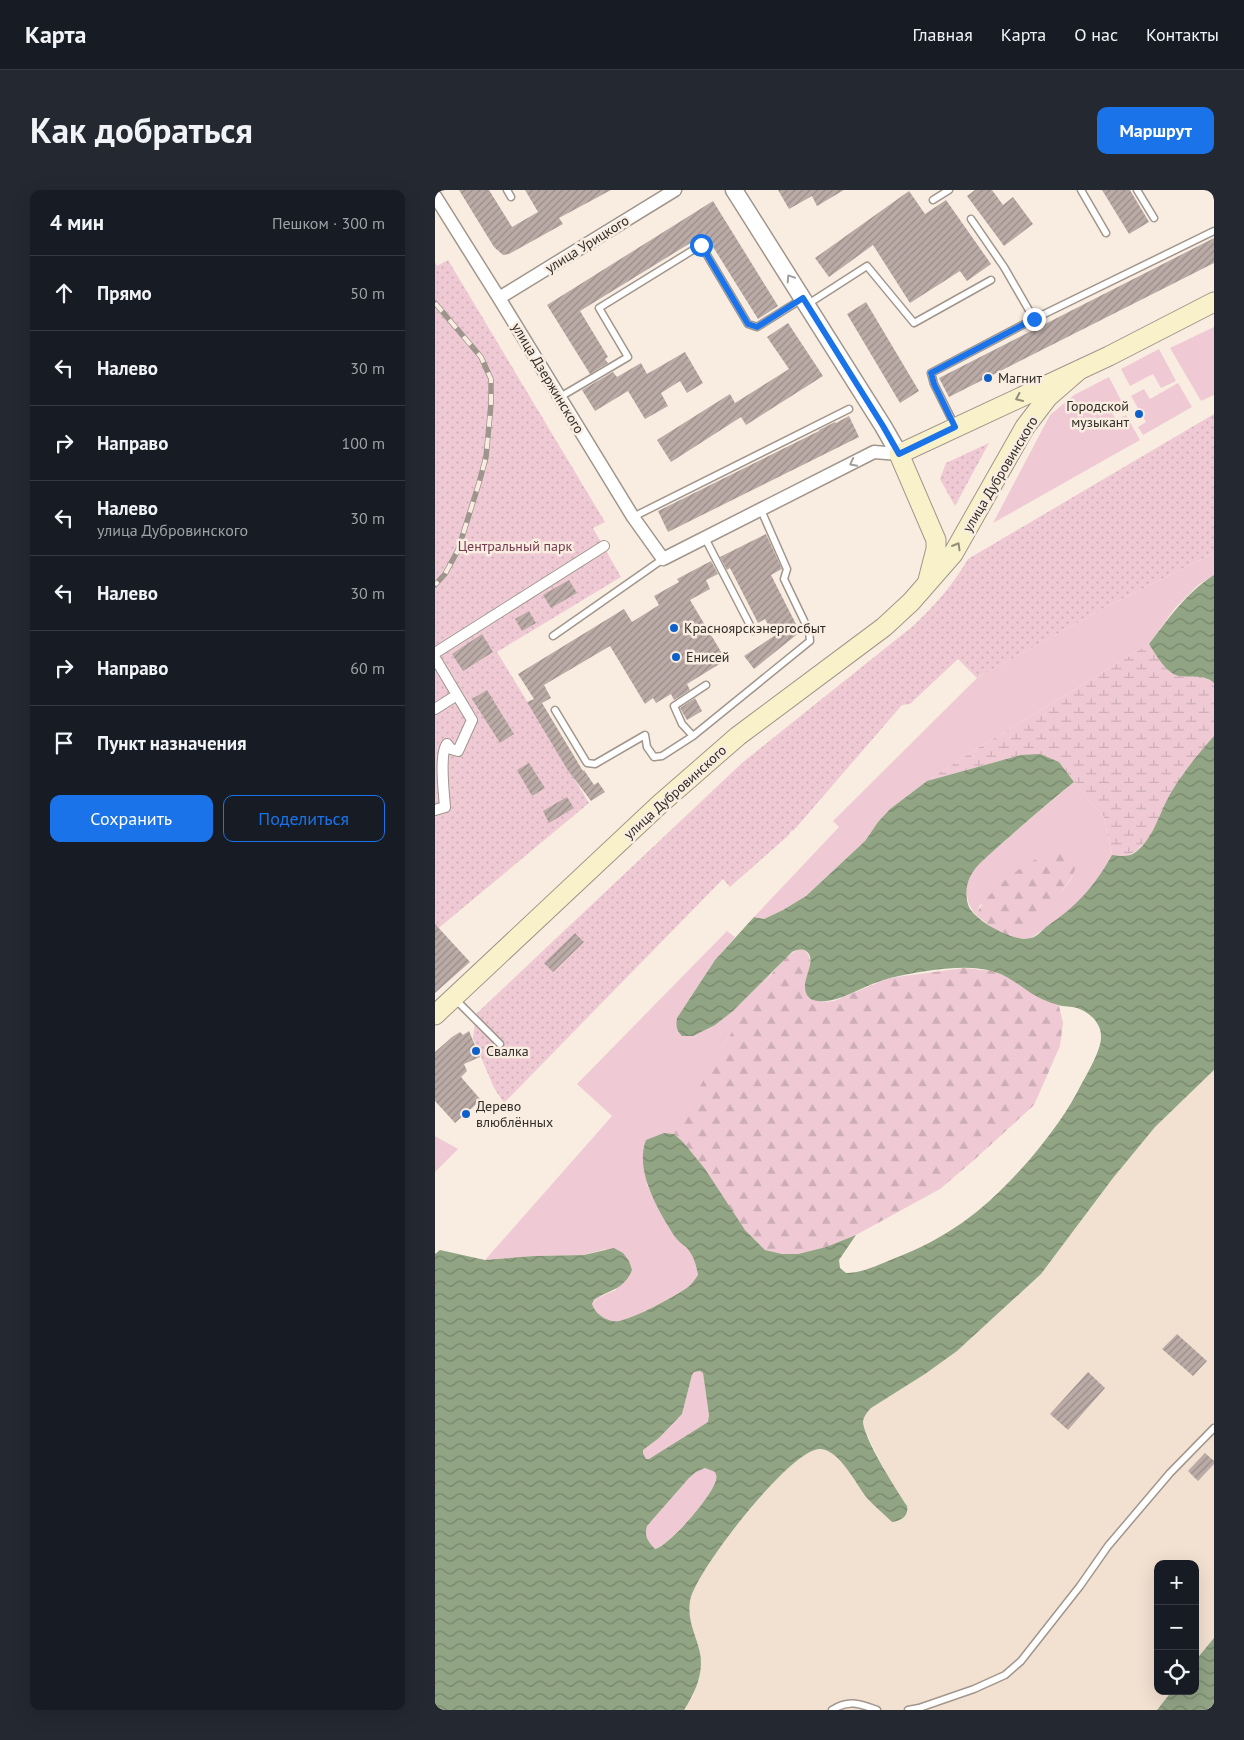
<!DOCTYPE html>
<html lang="ru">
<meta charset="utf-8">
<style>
:root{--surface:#171b24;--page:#242831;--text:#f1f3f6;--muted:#9ea1a6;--line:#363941;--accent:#1a73e8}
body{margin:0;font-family:"PT Sans",sans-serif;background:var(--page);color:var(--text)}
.controls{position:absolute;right:15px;bottom:15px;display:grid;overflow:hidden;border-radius:10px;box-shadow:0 5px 20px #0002}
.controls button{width:45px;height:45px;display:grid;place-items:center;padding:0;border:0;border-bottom:1px solid var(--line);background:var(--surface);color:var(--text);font:25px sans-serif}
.stop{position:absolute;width:15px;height:15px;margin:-11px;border:4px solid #1a73e8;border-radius:50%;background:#fff}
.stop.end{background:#1a73e8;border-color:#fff;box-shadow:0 1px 5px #0008}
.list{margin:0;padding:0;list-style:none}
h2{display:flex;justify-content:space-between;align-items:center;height:65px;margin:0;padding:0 20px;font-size:21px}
h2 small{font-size:16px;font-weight:400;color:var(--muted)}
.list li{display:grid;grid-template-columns:32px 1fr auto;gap:15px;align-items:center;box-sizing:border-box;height:75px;padding:0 20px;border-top:1px solid var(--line)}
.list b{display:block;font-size:19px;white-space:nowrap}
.list p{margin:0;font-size:16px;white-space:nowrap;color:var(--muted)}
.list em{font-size:16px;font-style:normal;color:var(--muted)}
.actions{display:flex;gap:10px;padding:15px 20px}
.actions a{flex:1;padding:11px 0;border:1px solid var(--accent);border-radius:10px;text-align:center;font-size:18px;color:var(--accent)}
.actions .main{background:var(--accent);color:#fff}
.icon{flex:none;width:28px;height:28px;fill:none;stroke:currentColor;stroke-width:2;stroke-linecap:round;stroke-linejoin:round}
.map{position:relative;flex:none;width:779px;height:1520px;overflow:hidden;border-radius:10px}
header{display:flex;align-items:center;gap:30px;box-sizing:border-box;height:70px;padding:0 25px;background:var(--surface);border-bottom:1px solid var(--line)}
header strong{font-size:24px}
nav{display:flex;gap:28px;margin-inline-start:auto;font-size:18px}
.intro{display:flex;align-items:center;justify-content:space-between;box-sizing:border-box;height:120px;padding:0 30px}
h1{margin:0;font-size:35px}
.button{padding:12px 22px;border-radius:10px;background:var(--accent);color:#fff;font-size:18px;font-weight:700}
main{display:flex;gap:30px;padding:0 30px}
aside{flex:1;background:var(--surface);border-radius:10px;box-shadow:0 5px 20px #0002}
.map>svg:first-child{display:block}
.built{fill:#f2e0d0}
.green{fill:#efcad4}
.forest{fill:url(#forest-firs)}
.wetland{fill:url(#wetland-marsh)}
.park{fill:url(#park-dots)}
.water{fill:url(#water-waves);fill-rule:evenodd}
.building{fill:url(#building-hatch)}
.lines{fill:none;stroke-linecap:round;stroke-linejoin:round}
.service-casing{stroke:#a1968c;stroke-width:9}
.pedestrian-casing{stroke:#a1968c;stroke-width:12}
.minor-casing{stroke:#a1968c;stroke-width:15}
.tertiary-casing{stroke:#a1968c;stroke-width:19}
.secondary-casing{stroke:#a1968c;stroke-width:21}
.service{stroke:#fff;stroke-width:6}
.pedestrian{stroke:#fff;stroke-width:10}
.minor{stroke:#fff;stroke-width:12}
.tertiary{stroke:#fff;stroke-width:16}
.secondary{stroke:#f8f1ca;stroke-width:19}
.rail-casing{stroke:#9e968d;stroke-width:5.5}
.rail{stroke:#f9ede1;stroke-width:4;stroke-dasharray:11;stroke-linecap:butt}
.oneway{stroke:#a2a09e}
.oneway2{stroke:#948f79}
.route{stroke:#1a73e8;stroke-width:6}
.poi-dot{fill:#0d60ca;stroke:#f9ede1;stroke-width:2}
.labels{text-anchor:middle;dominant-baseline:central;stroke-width:5;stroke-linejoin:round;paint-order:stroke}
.street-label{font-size:14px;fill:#312d28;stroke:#f9ede1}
.poi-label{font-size:14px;fill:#312d28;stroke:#f9ede1;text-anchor:start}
.park-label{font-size:14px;fill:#743c50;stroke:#f9ede1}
</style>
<header>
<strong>Карта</strong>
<nav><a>Главная</a><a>Карта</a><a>О нас</a><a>Контакты</a></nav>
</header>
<div class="intro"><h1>Как добраться</h1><a class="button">Маршрут</a></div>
<main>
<aside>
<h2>4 мин<small>Пешком · 300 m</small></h2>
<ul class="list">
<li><svg class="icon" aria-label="ahead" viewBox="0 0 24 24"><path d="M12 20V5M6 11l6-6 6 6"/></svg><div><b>Прямо</b></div><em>50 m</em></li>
<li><svg class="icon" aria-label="left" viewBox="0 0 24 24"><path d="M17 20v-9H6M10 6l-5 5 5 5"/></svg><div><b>Налево</b></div><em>30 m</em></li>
<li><svg class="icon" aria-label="right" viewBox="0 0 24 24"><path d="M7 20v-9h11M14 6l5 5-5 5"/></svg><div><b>Направо</b></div><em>100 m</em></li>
<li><svg class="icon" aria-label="left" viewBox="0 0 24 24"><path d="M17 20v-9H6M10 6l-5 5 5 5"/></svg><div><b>Налево</b><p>улица Дубровинского</p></div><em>30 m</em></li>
<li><svg class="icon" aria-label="left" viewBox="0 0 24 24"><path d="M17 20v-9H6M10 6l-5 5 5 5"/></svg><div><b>Налево</b></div><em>30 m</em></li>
<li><svg class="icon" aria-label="right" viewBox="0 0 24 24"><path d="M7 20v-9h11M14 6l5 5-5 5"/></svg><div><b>Направо</b></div><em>60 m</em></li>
<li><svg class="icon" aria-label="arrive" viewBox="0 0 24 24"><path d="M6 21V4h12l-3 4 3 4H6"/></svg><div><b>Пункт назначения</b></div></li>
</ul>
<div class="actions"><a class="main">Сохранить</a><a>Поделиться</a></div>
</aside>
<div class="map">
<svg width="779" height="1520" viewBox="0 0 779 1520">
<defs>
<pattern id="forest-firs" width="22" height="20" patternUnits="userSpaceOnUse" patternTransform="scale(1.25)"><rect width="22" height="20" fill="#efcad4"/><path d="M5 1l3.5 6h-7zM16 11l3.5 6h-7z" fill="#cdaeb6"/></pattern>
<pattern id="wetland-marsh" width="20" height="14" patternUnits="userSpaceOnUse" patternTransform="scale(1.25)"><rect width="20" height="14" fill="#efcad4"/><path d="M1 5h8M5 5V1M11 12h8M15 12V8" fill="none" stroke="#cdaeb6"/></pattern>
<pattern id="park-dots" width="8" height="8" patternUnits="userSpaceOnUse" patternTransform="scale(1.25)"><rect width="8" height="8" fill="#efcad4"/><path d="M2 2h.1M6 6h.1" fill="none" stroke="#cdaeb6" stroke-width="1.8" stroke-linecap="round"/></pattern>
<pattern id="water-waves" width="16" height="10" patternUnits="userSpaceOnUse" patternTransform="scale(1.25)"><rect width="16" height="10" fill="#91a484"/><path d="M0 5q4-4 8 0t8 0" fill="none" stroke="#77866c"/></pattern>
<pattern id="building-hatch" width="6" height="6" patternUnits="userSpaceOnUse" patternTransform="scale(1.25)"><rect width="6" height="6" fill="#bbaba7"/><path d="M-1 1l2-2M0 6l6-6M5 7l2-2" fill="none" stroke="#998c88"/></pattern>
</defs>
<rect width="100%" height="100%" fill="#f9ede1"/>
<path class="built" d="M779 880V1448L760 1471V1374H723V1501H737L722 1520H249L258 1506 264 1488 265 1463 254 1431 255 1409 262 1393 289 1351 334 1297 360 1271 374 1262 385 1258 396 1262 407 1274 472 1316 455 1291 430 1240 428 1230 431 1223 436 1218 490 1184 522 1161 606 1084 678 988 720 937Z"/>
<path class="green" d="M779 137V205L766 211 735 158Z
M724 159 741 191 726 198 718 184 695 196 686 179Z
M674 187 688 214 676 221 681 230 691 225 705 250 558 333 615 225 639 205Z
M743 193 757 217 708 245 703 237 711 232 696 206 709 199 715 209Z
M779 363V385L763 395 740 418 714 454 543 558 492 591 455 619 443 632 430 651 371 706 348 720 329 729 319 727 404 637 398 631 542 488 669 418Z
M639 592 669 627 677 665C672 673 668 681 663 689 646 714 620 731 595 749L574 747 628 700 638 686 545 715 541 725C532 714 529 703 534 689 539 675 555 665 565 655 589 634 614 613 639 592Z
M292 741 300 747 280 770 242 828 258 846 280 834 298 821 337 782 292 850 239 944 229 943 212 995 223 1018 241 1048 253 1059 261 1071 263 1085C260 1089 257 1094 253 1097 237 1108 202 1127 184 1131 172 1133 160 1124 157 1114L162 1108 181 1100 171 1059 149 1065 99 1066 50 1070 177 926 142 894Z
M0 946 23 959 0 982Z
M265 1181 268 1183 274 1225 273 1232 214 1269H211L208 1263V1260L224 1248 247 1224 257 1185 259 1182Z
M270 1278 280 1282C281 1285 282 1287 281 1290 278 1305 235 1354 220 1359 213 1351 209 1347 212 1336L254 1288 261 1282Z"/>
<path class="forest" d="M633 658 638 663 642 674C632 706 599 726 574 747L559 739 541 725C554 696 602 662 633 658Z
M366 759C382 764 372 785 370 796L388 812 399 811 454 788 529 778 557 781 575 788 595 802 624 816 628 833 625 856 599 915 539 970 505 999 421 1045 391 1057 363 1064H347L330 1060 310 1040 248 952 239 944C256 913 336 762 366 759Z"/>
<path class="wetland" d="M714 454 722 467 743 486C754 486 770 485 779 493V546L747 585 713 649 701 661 691 667 677 665 669 627 639 592 624 572 586 565 492 591 543 558Z"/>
<path class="park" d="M13 70 170 332 158 338 186 387 62 462 154 613 0 741V72L2 76Z
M779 224V363L669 418 542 488 523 469 475 514 467 515 359 640 355 642V644L295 697 288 689 69 913 59 898 38 848 41 824 308 572 478 436C501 414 517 396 533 369Z
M554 253 520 316 505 289 511 273Z"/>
<path class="water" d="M779 385V493C770 484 756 488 744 486 731 483 721 465 714 454 735 427 750 404 779 385Z
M779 546V880L720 937 678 988 606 1084 522 1161 490 1184 436 1218C432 1222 429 1226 428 1231 428 1248 462 1301 472 1316 474 1326 466 1331 457 1332 449 1324 439 1316 432 1308 421 1294 405 1261 386 1259 358 1255 259 1383 255 1411 252 1432 261 1444 265 1463 269 1483 260 1503 249 1520H0V1064L5 1060 50 1070 99 1066 149 1065 179 1058 188 1063 194 1071 197 1080C189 1100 175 1099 159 1110L157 1114C160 1124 173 1133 184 1131 202 1127 237 1108 253 1097 257 1094 260 1089 263 1085 261 1074 259 1066 251 1057 247 1054 243 1051 240 1047 224 1022 199 981 211 950L229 943 239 944 248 952 270 979 310 1040 330 1060 347 1064H363L391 1057 421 1045 404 1070 405 1078 411 1083C427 1083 443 1075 458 1069 518 1046 554 1016 596 968 616 944 633 921 647 893 653 883 666 859 666 848 667 834 655 822 642 818 636 816 629 817 623 815 613 812 601 807 593 801 581 793 570 784 556 781 530 773 482 782 455 788 440 792 424 800 410 806 398 811 370 818 370 797 369 787 382 768 371 761 366 758 361 760 357 762L298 821 280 835 258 846H247C241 840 241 836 242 828L280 770 319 727 329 729 348 720 371 706 430 651 443 632 455 619 492 591 586 565 605 564 624 572 639 592C614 612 590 633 566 654 556 664 541 674 535 687 531 695 530 708 534 717 541 731 579 753 596 748 601 747 607 741 611 737 642 716 659 697 677 665 686 666 694 668 702 661 720 646 725 620 737 601 749 581 764 563 779 546ZM265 1181 268 1183 274 1225 273 1232 214 1269H211L208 1263V1260L224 1248 247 1224 257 1185 259 1182ZM270 1278 280 1282C281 1285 282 1286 281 1290 278 1305 235 1355 220 1359 213 1351 209 1347 212 1336L254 1288 261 1282Z
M779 1448V1520H722L737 1501H760V1471Z"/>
<path class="building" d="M24 0H54L77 37 103 22 90 0H176L124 28 128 34 74 64 68 65 59 57Z
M343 0H409L382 16 377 6 354 19Z
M540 0H557L568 15 578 7 598 34 569 56 532 6Z
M667 0H695L714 32 694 44Z
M474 1 490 24 511 10 556 74 532 91 525 81 475 113 438 55 394 87 380 68Z
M278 11 343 116 323 129 270 44 145 121 173 167 170 169 173 173 155 184 112 115Z
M779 48V73L514 207 504 188Z
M431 112 484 201 465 213 412 124Z
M353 133 388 186 311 235 306 227 236 272 222 250 295 204 300 213 354 179 332 147Z
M250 162 268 193 252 203 245 191 226 203 233 216 210 229 193 201 160 221 147 200 178 182 182 187 206 173 212 184Z
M414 226 424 247 233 342 223 321 384 241V240L400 232 401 233Z
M331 344 347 379 336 385 365 442 319 479 309 466 339 446 330 429 323 433 295 378 292 380 285 367Z
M276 371 283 384 271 390 275 399 255 410 291 470 252 494 255 500 239 510 236 504 221 513 218 508 210 514 175 456 109 495 116 508 107 513 148 581 149 580 159 595 163 592 170 602 156 611 132 579 92 512 99 509 83 484 189 419 197 432 224 415 219 406 244 392 242 389Z
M134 390 142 403 116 418 108 405Z
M94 421 101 433 87 441 80 429Z
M47 444 58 462 28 481 17 464Z
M52 500 79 544 65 553 37 509Z
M260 508 267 521 252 530 245 518Z
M94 573 110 598 97 606 82 580Z
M132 607 139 618 114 633 108 621Z
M0 734 35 772 0 803Z
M140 743 149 752 118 782 109 773Z
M34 841 45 867 29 874 32 881 26 887 46 910 20 933 0 911V862L17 847 25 842 28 845Z
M742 1144 772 1171 758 1186 727 1159Z
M653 1182 670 1198 633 1240 615 1224Z
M770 1263 779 1271V1274L763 1291 753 1281Z"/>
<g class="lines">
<defs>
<path id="service" d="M72 0 76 7
M646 0 671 43
M702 0 719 28
M498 10 514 0
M536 29 569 77 599 129
M373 114 432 76 479 133 556 90
M125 207 193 167 164 118 266 55 313 134 322 137 367 109
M520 236 499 194 496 183 599 129 779 41
M198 327 414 219
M270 348 318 441
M118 446 228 369
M271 495 239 516 247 534 258 546 375 451 374 441 349 389 352 379 326 320
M120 520 152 573 160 574 210 545 212 557 219 567 227 566 258 546
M20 809 65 854
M397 1520C414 1509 425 1514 442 1520
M473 1520 484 1518 539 1499 570 1485 586 1471 645 1396 673 1356 735 1283 779 1238"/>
<path id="pedestrian" d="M0 463 169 356
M0 468 37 530 23 561 16 559 12 554C4 563 9 604 10 617L0 620
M0 519 22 505"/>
<path id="minor" d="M0 6 64 108 198 327 228 369 439 262 464 264
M64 108 240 0"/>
<path id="tertiary" d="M299 0 448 236 464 264"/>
<path id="secondary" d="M493 390 501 359V350L464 264 674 166 779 112
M0 825 225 614 303 546 449 437 476 412 518 364 590 237 613 207 644 180"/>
</defs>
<use href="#service" class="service-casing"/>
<use href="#pedestrian" class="pedestrian-casing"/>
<use href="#minor" class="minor-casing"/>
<use href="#tertiary" class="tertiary-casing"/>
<use href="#secondary" class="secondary-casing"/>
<use href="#service" class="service"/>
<use href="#pedestrian" class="pedestrian"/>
<use href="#minor" class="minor"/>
<use href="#tertiary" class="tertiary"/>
<use href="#secondary" class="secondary"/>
<defs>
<path id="rail" d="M0 113 46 167 56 189V214L51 267 44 293 23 360 10 384 0 395"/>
</defs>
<use href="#rail" class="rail-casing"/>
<use href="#rail" class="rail"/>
</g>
<defs><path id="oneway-chevron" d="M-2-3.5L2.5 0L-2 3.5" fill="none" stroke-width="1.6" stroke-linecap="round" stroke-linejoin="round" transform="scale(1.25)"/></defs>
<g class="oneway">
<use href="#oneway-chevron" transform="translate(355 88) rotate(-123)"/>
<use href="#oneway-chevron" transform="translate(418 273) rotate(153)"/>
</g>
<g class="oneway2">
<use href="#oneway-chevron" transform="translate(584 208) rotate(155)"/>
<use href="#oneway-chevron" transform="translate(522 356) rotate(-60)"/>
</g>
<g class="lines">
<path class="route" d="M266 55 313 134 322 137 368 108 448 236 464 264 520 237 499 194 496 183 599 129"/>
</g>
<g class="poi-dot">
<circle cx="553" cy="188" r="5"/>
<circle cx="704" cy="224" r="5"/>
<circle cx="239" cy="438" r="5"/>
<circle cx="241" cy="467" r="5"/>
<circle cx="41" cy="861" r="5"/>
<circle cx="31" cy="924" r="5"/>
</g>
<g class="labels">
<g class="street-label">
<text transform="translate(152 54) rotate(-32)">улица Урицкого</text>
<text transform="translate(113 188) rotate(59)">улица Дзержинского</text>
<text transform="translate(565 284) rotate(-59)">улица Дубровинского</text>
<text transform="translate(240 602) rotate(-42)">улица Дубровинского</text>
</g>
<g class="poi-label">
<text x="563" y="188">Магнит</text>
<text x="694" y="216" text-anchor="end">Городской<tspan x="694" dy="16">музыкант</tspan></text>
<text x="249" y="438">Красноярскэнергосбыт</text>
<text x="251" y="467">Енисей</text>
<text x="51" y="861">Свалка</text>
<text x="41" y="916">Дерево<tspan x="41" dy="16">влюблённых</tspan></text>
</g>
<g class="park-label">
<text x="80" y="356">Центральный парк</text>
</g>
</g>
</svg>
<div class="controls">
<button>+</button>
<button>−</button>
<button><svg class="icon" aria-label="locate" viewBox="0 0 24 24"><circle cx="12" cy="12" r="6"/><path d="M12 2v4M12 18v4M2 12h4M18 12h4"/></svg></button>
</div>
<div class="stop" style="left:266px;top:55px"></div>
<div class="stop end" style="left:599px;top:129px"></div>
</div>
</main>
